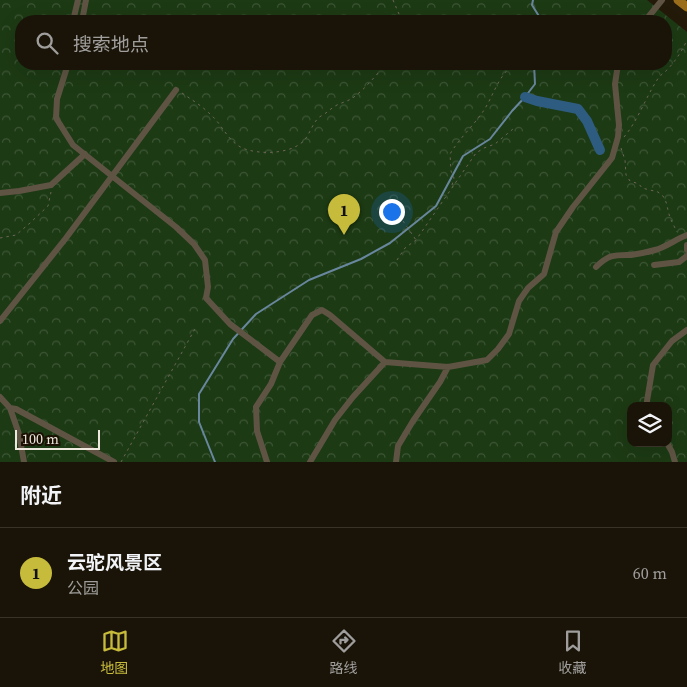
<!DOCTYPE html>
<html lang="zh">
<meta charset="utf-8">
<style>
:root{--surface:#1a1408;--page:#231d12;--text:#f1f3f6;--muted:#9f9e9c;--line:#383329;--accent:#c7bb3b}
body{margin:0;font-family:"Source Serif 4","Noto Sans SC",serif;background:var(--page);color:var(--text)}
.controls{position:absolute;right:15px;bottom:15px;display:grid;overflow:hidden;border-radius:10px;box-shadow:0 5px 20px #0002}
.controls button{width:45px;height:45px;display:grid;place-items:center;padding:0;border:0;border-bottom:1px solid var(--line);background:var(--surface);color:var(--text);font:25px sans-serif}
.scale{position:absolute;left:15px;bottom:12px;width:85px;box-sizing:border-box;padding-left:5px;border:2px solid #eee7dd;border-top:0;font-size:14px;line-height:18px;white-space:nowrap;color:#eee7dd;-webkit-text-stroke:4px #1a1103;paint-order:stroke}
.you{position:absolute;left:391px;top:211px;width:18px;height:18px;margin:-12px;border:4px solid #fff;border-radius:50%;background:#1a73e8;box-shadow:0 0 0 8px #1a73e833}
.badge{display:grid;place-items:center;width:32px;height:32px;border-radius:50%;background:var(--accent);color:#111;font-size:16px;font-weight:700}
.pin{position:absolute;translate:-50% -41px;filter:drop-shadow(0 1px 2px #0008)}
.pin::after{content:'';position:absolute;top:26px;width:18px;height:15px;background:inherit;clip-path:polygon(0 0,100% 0,50% 100%)}
.list{margin:0;padding:0;list-style:none}
h2{display:flex;justify-content:space-between;align-items:center;height:65px;margin:0;padding:0 20px;font-size:21px}
h2 small{font-size:16px;font-weight:400;color:var(--muted)}
.list li{display:grid;grid-template-columns:32px 1fr auto;gap:15px;align-items:center;box-sizing:border-box;height:90px;padding:0 20px;border-top:1px solid var(--line)}
.list b{display:block;font-size:19px;white-space:nowrap}
.list p{margin:0;font-size:16px;white-space:nowrap;color:var(--muted)}
.list em{font-size:16px;font-style:normal;color:var(--muted)}
.icon{flex:none;width:28px;height:28px;fill:none;stroke:currentColor;stroke-width:2;stroke-linecap:round;stroke-linejoin:round}
.map{position:relative;flex:none;width:687px;height:462px;overflow:hidden}
.search{position:absolute;background:var(--surface);box-shadow:0 5px 20px #0002;left:15px;right:15px;top:15px;height:55px;display:flex;align-items:center;gap:12px;box-sizing:border-box;padding:0 18px;border-radius:20px;color:var(--muted);font-size:19px}
.sheet{height:155px;background:var(--surface)}
nav{display:flex;justify-content:space-around;align-items:center;box-sizing:border-box;height:70px;border-top:1px solid var(--line);background:var(--surface);font-size:14px;color:var(--muted)}
nav a{display:grid;justify-items:center;gap:2px}
nav .on{color:var(--accent)}
.map>svg:first-child{display:block}
.park{fill:url(#park-crowns);fill-rule:evenodd}
.lines{fill:none;stroke-linecap:round;stroke-linejoin:round}
.stream{stroke:#68869d;stroke-width:2}
.river{stroke:#2e5c81;stroke-width:10}
.path{stroke:#6e6658;stroke-width:1;stroke-dasharray:2.5 4;stroke-linecap:butt}
.minor{stroke:#5f5443;stroke-width:6}
.major{stroke:#9a6d1b;stroke-width:9}
</style>
<div class="map">
<svg width="687" height="462" viewBox="0 0 687 462">
<defs>
<pattern id="park-crowns" width="20" height="18" patternUnits="userSpaceOnUse" patternTransform="scale(1.25)"><rect width="20" height="18" fill="#1c3a14"/><path d="M2 6a3 3 0 1 1 6 0M12 15a3 3 0 1 1 6 0" fill="none" stroke="#3d5636"/></pattern>
</defs>
<rect width="100%" height="100%" fill="#231a0a"/>
<path class="park" d="M0 0H647L687 32V462H0ZM21 21H666V64H21ZM631 406H668V443H631Z"/>
<g class="lines">
<path class="stream" d="M533 0 532 5 542 21
M215 462 199 422V394L233 339 256 314 309 280 361 259 390 243 436 206 463 156 490 139 512 111 525 97 535 84 534 64"/>
<path class="river" d="M525 97 537 101 578 109 587 121 600 150"/>
<path class="path" d="M393 0 402 21
M584 21 588 20 595 21
M182 93C192 100 202 106 210 114 223 125 228 143 245 149 262 155 295 154 306 138 311 131 314 120 321 116 327 113 331 108 337 105 343 102 349 101 354 97 366 88 376 75 386 64
M624 137C639 119 646 96 659 77 662 74 665 72 668 69 676 60 682 51 687 40
M621 148 625 160 626 175 630 181 639 184 642 188 658 192 663 196 666 202 670 218 677 232
M452 185 454 178 451 171 450 154C459 139 472 127 482 113 493 98 498 74 515 64
M403 221 416 240
M0 238 16 235 30 223 48 206 51 192
M397 260 405 248 416 240 476 153 484 148 495 144 513 129
M121 462 196 327"/>
<path class="minor" d="M73 21 78 0
M82 21 86 0
M645 21 662 0
M68 64 57 99 56 118 73 145 176 227 194 244 205 260 208 287 206 298 230 324 280 362 312 315 322 310 330 315 385 362
M0 193 19 191 51 185 85 154
M687 245V250
M654 265 679 262 687 256
M596 267C609 254 615 255 631 255 639 254 648 252 655 250 666 247 676 239 687 235
M0 321 66 238 176 90
M0 397 10 408 19 434 24 462
M647 406V401L653 365 672 341 687 330
M10 408 16 409 114 462
M667 443 672 452 675 462
M267 462 257 431 256 407 271 384 280 362
M310 462 335 420 353 397 385 362 448 367 487 360 498 349 509 334 519 301 528 288 544 274 556 232 573 207 612 158 618 137 619 125 615 84 618 64
M396 462 398 446 413 421 440 382 448 367"/>
<path class="major" d="M678 0 687 7"/>
</g>
</svg>
<div class="controls">
<button><svg class="icon" aria-label="layers" viewBox="0 0 24 24"><path d="M12 4l9 5-9 5-9-5zM3 14l9 5 9-5"/></svg></button>
</div>
<div class="scale">100 m</div>
<div class="you"></div>
<div class="pin badge" style="left:344px;top:235px">1</div>
<div class="search"><svg class="icon" aria-label="search" viewBox="0 0 24 24"><circle cx="10" cy="10" r="6"/><path d="M15 15l6 6"/></svg>搜索地点</div>
</div>
<section class="sheet">
<h2>附近<small></small></h2>
<ul class="list">
<li><span class="badge">1</span><div><b>云驼风景区</b><p>公园</p></div><em>60 m</em></li>
</ul>
</section>
<nav>
<a class="on"><svg class="icon" aria-label="map" viewBox="0 0 24 24"><path d="M3 6l6-2 6 2 6-2v14l-6 2-6-2-6 2zM9 4v14M15 6v14"/></svg>地图</a>
<a><svg class="icon" aria-label="directions" viewBox="0 0 24 24"><path d="M12 3l9 9-9 9-9-9zM9 14v-3h6M13 9l2 2-2 2"/></svg>路线</a>
<a><svg class="icon" aria-label="saved" viewBox="0 0 24 24"><path d="M7 4h10v16l-5-4-5 4z"/></svg>收藏</a>
</nav>
